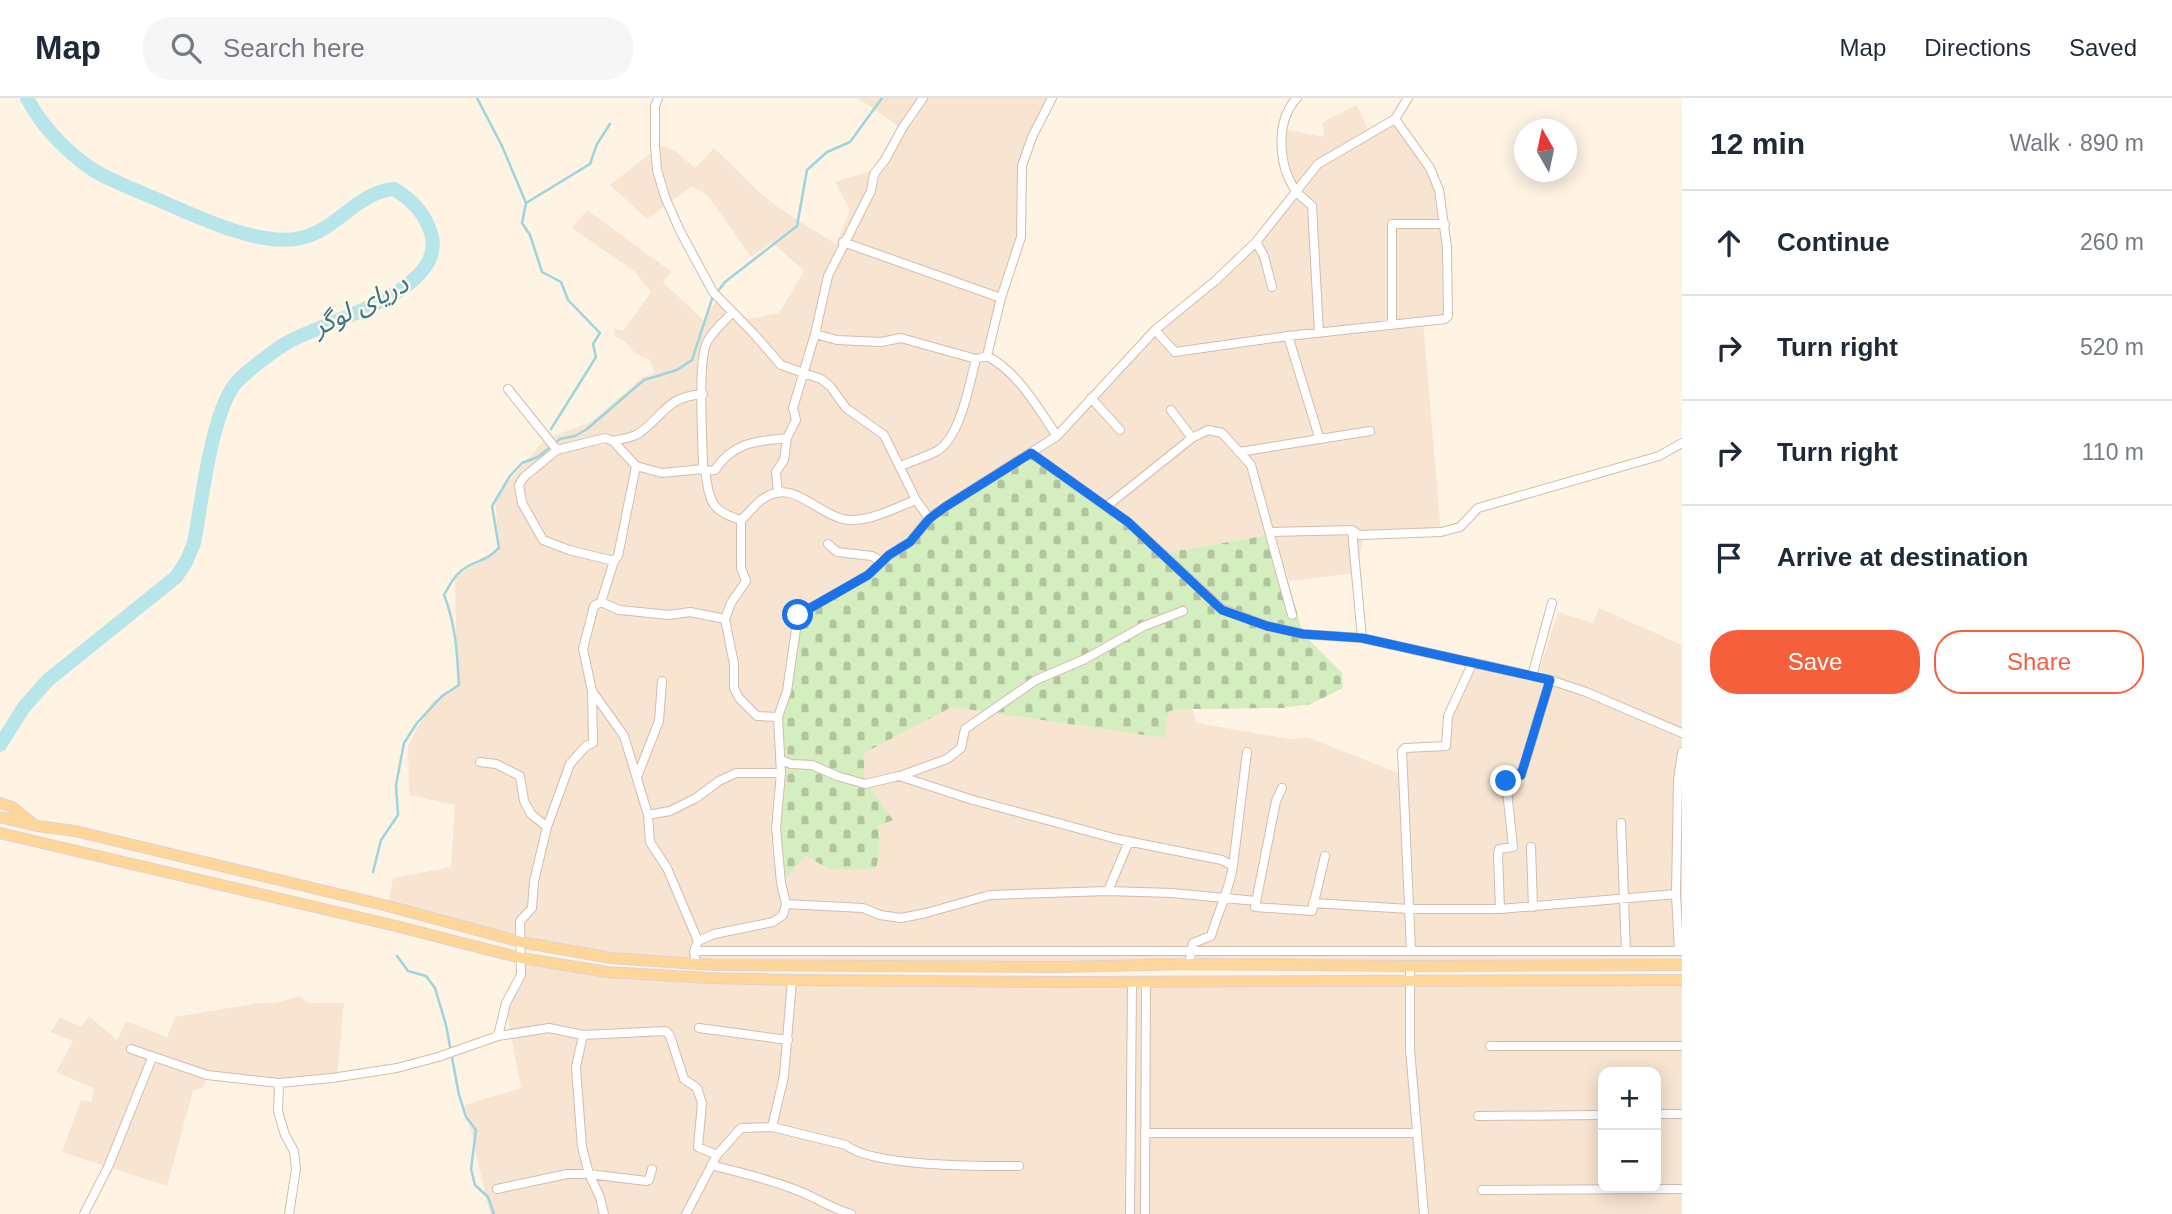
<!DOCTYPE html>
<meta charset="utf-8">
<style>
:root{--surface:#fff;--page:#f6f6f7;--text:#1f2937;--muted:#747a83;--line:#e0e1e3;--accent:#f55f3c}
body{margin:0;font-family:Helvetica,"Noto Sans Arabic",sans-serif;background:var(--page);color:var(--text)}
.controls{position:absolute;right:21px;bottom:21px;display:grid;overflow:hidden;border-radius:14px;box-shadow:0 4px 18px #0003}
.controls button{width:63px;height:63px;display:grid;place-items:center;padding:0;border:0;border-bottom:2px solid var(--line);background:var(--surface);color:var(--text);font:35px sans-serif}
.compass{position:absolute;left:1514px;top:21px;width:63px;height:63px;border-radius:50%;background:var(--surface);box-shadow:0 4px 18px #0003;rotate:351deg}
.stop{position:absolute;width:21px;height:21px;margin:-16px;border:5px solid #1a73e8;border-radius:50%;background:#fff}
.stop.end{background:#1a73e8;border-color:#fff;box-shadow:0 2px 7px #0008}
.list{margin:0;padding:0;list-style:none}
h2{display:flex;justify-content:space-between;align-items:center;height:91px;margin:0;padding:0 28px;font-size:30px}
h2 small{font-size:23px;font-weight:400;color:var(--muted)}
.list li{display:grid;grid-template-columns:46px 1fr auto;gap:21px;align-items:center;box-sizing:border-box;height:105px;padding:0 28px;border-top:2px solid var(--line)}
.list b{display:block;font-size:26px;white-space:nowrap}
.list em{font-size:23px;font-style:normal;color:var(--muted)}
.actions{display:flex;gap:14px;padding:21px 28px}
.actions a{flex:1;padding:16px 0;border:2px solid var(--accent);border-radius:28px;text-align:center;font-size:24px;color:var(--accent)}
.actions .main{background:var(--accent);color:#fff}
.icon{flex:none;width:38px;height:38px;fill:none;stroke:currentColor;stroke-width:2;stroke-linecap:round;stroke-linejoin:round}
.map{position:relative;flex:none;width:1682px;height:1116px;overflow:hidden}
header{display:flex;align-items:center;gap:42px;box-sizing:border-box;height:98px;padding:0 35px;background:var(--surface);border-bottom:2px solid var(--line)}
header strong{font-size:33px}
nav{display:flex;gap:38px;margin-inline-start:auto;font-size:24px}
.search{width:490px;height:63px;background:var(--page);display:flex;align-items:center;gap:18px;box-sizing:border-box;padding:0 24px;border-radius:28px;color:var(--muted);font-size:26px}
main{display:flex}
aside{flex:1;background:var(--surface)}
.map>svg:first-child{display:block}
.residential{fill:#f7e5d1;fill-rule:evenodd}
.cemetery{fill:url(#cemetery-stones)}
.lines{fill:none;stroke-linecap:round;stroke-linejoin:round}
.stream{stroke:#9bd5dd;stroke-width:2.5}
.river{stroke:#b6e5ea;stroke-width:14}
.minor-casing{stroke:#d4bcab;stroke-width:10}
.major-casing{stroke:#dcd3cf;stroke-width:12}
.minor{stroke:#fff;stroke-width:8}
.major{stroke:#ffd69a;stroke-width:10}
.route{stroke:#1a73e8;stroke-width:9}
.labels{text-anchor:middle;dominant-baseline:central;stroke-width:5;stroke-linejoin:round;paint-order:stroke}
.water-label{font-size:26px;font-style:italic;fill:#387781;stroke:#fff7ec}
</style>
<header>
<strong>Map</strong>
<div class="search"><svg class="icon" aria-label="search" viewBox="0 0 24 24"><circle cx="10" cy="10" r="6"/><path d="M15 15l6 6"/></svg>Search here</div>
<nav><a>Map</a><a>Directions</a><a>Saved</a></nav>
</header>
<main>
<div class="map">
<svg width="1682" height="1116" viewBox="0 0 1682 1116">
<defs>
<pattern id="cemetery-stones" width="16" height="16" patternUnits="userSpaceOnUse" patternTransform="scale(1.75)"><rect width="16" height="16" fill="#d4eec0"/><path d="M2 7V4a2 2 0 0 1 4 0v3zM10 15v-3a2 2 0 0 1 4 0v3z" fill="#b1c49e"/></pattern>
</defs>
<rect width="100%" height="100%" fill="#fff3e4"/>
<path class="residential" d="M858 0H1052L1022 68 1021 139 987 258 1002 266 1057 338 1113 276 1256 144 1296 93 1288 77 1283 31 1324 39 1323 24 1357 7 1370 36 1395 21 1403 29 1439 92 1448 218 1423 223 1441 434 1363 442 1356 475 1289 483 1275 436 1164 455 1031 355 782 784 806 758 831 772 880 751 878 728 892 722 864 681V655L952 609 1163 640 1169 613 1192 611 1197 625 1290 641 1307 639 1406 678 1408 651 1448 653 1449 627 1478 560 1539 574 1558 514 1593 525 1599 510 1682 547V867H696L521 844 388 808 393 780 451 769 455 707 409 697 408 647 432 604 457 587 455 478 499 453 495 400 545 341 591 324 643 279 654 275 650 262 635 255 622 241 615 239 614 230 623 233 651 194 635 174 572 130 587 112 672 174 663 184 704 223 719 198 748 221 779 215 804 173 772 144 751 159 708 98 692 88 647 121 610 87 661 47 676 54 695 70 714 50 758 93 779 110 836 146 850 112 835 84 873 72 898 28Z
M521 860 709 880 1682 882V1116H490L465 1007 521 990 505 906ZM1603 974H1656V1090H1603Z
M300 898 309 905H344L337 979 279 985 207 978 204 989 193 993 167 1088 62 1054 81 1002 91 1004 94 990 56 974 73 943 51 934 60 919 81 929 89 918 117 942 126 923 167 939 175 919 259 905H275Z"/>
<path class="cemetery" d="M1031 355 1164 455 1275 436 1303 536 1342 575 1343 590 1311 606 1283 610 1192 611 1169 613 1164 640 952 609 864 655V681L893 722 878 728 880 751 876 771 831 772 806 758 781 785 776 730 781 675 778 619 787 593 798 517 868 477 910 444 929 420Z"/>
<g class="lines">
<path class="stream" d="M477 0 502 48 526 105
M551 331 596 259 593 246 600 235 568 202 561 184 542 174 530 137 522 125 526 105 590 66 597 46 610 26
M373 774 381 742 398 717 396 687 404 645 417 625 442 598 459 587C457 555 456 527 444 497 449 488 455 476 465 470 478 462 486 463 499 450L492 408 510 378 522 365 538 359 560 341 575 338 587 331 644 282 677 272 692 262 712 201 725 184 797 128 807 72 827 54 850 44 882 0
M397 858 408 873 426 878 435 890 446 927 459 997 466 1019 476 1032 471 1071 475 1087 488 1099 494 1116"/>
<path class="river" d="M0 647 24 609 48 582 176 479 186 464 194 445C202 403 211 317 235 286 244 275 277 250 290 243 326 223 449 193 431 135 424 114 412 102 394 91 357 94 337 132 301 140 257 150 190 115 149 98 127 88 105 81 86 67 62 49 41 27 27 0"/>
<defs>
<path id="minor" d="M658 0 655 8V47L657 72 665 99 680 133 713 194 754 236 781 267 821 281 830 288 846 310 884 337 916 402 929 420
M1052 0 1032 39 1022 68 1021 139 1001 200 987 258C1018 274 1037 309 1057 338
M1297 0C1275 23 1278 68 1296 93 1300 98 1307 103 1312 108L1319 235
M843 144 1001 200
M1256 144 1264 158 1272 189
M1392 225V126H1445
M1155 232 1175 254 1288 238 1445 221 1448 218 1447 149 1439 92 1430 70 1395 21
M815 236 837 242 881 244 901 240 976 261 987 258
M1288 238 1319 339
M508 291 557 352
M1091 300 1120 332
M1171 312 1192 340
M613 343C620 341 630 340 636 337 664 320 663 299 703 296
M1239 354 1370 333
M1031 355 1128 424 1222 511 1267 528 1303 536 1362 540 1550 582 1586 594 1682 635
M901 368C912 363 926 359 937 353 961 338 969 287 976 261
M703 371C703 344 697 263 707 244 713 233 723 224 732 215
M705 373C710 403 710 413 741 422V470L746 483 731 505 725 521 734 566V590L739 600 757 618 778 619
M778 394 776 374 784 362 787 340 796 322 793 310 815 236 828 178 871 93 874 76 885 62 903 29 923 0
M1107 408 1192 340 1208 332 1222 335 1251 367 1292 517
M741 422C748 416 753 409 760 403 792 378 813 414 843 421 867 426 894 410 916 402
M1352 432 1362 540
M1270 434 1352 432 1359 437 1441 434 1460 429 1478 410 1659 358 1682 345
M828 446 837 454 872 458 882 464
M614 463 569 452 543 442 522 405 519 387 524 379 557 352 605 340 613 343 636 368 662 375 703 371 705 373 715 372C733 344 757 343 787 340
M601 504 614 463 618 458 636 368
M1532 578 1552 505
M592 593 624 638 648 717 650 744 667 770 698 843
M781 662 791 666 812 667 837 678 865 686 899 678 973 702 1117 741 1222 762 1233 768C1229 793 1218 814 1211 838L1193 845 1189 866
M480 664 496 666 520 678 524 703 531 716 547 729
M900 678 947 661 961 650 965 631 1036 582 1085 561 1144 528 1183 513
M637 679 659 623 662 583
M1282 690 1276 703 1255 809 1312 813 1325 758
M648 717 670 713 696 700 719 683 736 675H781
M1621 725 1626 852
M1531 749 1533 809
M1233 768 1247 654
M1108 793 1129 743
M1676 796 1679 853
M1313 805 1409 811H1500L1676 796 1678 682 1682 654
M786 806 863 810 880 817 901 820 926 815 990 797 1108 793 1172 795 1256 803
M1500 811 1498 757 1499 751 1513 749 1506 683 1507 674 1521 677 1550 582
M1411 852 1402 653 1405 650 1446 648 1448 618 1473 564
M694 853H1682
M696 867 694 853 698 843 714 836 773 824 783 817 786 806 781 785 776 730 781 675 778 619 787 593 798 517 868 477 889 457 910 444 929 420 945 409 1057 338 1155 232 1215 183 1256 144 1318 66 1395 21 1408 0
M1410 868V951L1424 1116
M699 930 788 942
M583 937 576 969 582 1049 589 1076 600 1099 604 1116
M498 938 506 905 521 877 520 823 532 810 534 783 547 729 570 666 586 648 593 645 592 593 583 551 594 508 601 504 619 512 630 513 669 517 690 514 725 521
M1490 948H1682
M131 951 207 977 279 985 332 980 397 970 438 959 498 938 549 930 583 937 666 933 670 938 684 981 697 990 702 1005 698 1049 717 1057
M279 985 278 1013 285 1037 294 1053 296 1071 289 1116
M1656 1016H1682
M1478 1018 1603 1017
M772 1029 784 978 792 882
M1145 1035H1416
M711 1067C737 1074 765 1080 791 1090 812 1097 830 1110 851 1116
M497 1091 567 1076H589L646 1083 649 1082 652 1071
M1482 1092 1682 1091
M84 1116 108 1069 152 960
M686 1116 717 1057 741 1030 772 1029 846 1047C872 1069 982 1068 1019 1068
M1130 1116 1132 884
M1145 1116 1146 884"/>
<path id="major" d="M0 705 12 709 33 726
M0 719 37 728 75 733 388 808 521 844 611 860 712 867 1057 869 1189 866 1410 868 1682 867
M0 735 396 828 521 860 607 874 709 880 792 882 1062 884 1682 882"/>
</defs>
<use href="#minor" class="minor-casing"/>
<use href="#major" class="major-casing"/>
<use href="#minor" class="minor"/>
<use href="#major" class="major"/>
</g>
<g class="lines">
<path class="route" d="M798 517 868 477 889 457 910 444 929 421 945 409 1031 355 1128 424 1222 512 1267 528 1303 536 1362 540 1550 582 1521 677 1507 674 1506 683"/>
</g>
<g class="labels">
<g class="water-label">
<text transform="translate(360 207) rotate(-27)">دریای لوگر</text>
</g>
</g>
</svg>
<div class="controls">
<button>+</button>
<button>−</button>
</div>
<svg class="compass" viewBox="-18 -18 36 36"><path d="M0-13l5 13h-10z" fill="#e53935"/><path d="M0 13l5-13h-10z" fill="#747a83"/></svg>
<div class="stop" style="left:798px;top:517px"></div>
<div class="stop end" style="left:1506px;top:683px"></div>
</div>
<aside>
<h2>12 min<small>Walk · 890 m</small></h2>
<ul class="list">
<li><svg class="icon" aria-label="ahead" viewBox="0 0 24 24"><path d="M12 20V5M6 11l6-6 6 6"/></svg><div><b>Continue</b></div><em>260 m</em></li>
<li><svg class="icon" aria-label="right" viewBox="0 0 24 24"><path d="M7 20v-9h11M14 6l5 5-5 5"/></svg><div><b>Turn right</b></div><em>520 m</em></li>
<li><svg class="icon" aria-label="right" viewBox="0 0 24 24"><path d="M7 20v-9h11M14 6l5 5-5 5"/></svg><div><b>Turn right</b></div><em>110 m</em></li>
<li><svg class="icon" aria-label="arrive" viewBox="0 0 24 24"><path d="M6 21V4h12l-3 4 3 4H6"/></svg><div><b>Arrive at destination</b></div></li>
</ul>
<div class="actions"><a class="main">Save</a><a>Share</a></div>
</aside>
</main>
